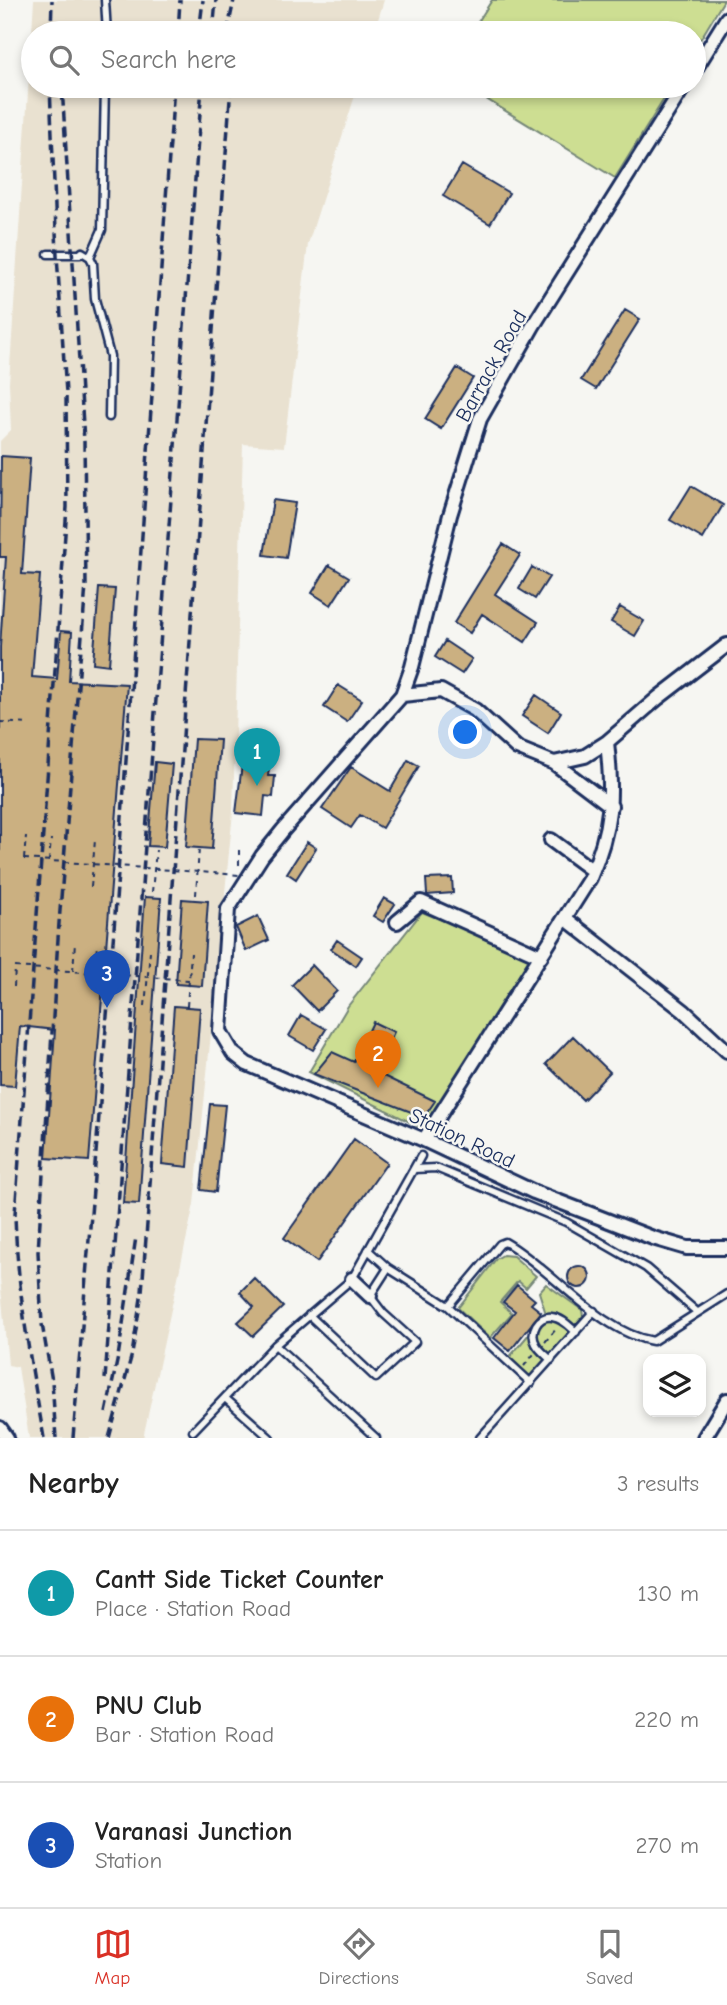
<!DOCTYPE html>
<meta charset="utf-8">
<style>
:root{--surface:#fff;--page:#f2f2f2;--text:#222;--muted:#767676;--line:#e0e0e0;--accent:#d93025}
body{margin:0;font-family:"Comic Neue",sans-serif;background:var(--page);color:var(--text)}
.controls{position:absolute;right:21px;bottom:21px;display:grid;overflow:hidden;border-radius:14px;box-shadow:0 4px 10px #0003}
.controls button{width:63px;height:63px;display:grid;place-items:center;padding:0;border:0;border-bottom:2px solid var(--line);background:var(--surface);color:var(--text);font:35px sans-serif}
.you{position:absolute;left:466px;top:733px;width:24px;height:24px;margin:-18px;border:5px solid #fff;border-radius:50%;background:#1a73e8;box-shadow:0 0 0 10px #1a73e833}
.badge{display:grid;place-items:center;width:46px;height:46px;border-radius:50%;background:var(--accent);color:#fff;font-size:23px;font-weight:700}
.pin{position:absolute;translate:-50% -58px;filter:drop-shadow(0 2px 4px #0008)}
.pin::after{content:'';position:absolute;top:37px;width:24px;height:21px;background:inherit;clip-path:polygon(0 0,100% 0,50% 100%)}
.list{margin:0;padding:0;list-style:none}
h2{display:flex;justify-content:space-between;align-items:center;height:91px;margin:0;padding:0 28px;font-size:30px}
h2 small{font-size:23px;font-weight:400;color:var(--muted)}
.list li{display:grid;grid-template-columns:46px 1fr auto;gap:21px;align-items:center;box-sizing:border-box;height:126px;padding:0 28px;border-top:2px solid var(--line)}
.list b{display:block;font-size:26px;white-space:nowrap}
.list p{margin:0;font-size:23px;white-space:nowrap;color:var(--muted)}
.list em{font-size:23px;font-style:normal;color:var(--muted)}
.icon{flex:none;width:38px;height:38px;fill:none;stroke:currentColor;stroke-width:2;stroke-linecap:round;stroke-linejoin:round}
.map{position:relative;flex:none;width:727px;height:1438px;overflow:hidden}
.search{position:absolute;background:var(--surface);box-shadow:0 4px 10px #0003;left:21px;right:21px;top:21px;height:77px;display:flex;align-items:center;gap:18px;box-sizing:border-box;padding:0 24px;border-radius:38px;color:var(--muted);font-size:26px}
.sheet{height:469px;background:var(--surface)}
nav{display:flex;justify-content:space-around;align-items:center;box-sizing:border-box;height:98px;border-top:2px solid var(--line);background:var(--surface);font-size:19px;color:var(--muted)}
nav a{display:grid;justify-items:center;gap:4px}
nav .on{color:var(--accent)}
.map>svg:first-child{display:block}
.built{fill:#e9e1d0}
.green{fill:#cdde92;stroke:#748678;stroke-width:2}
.building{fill:#cbb081;stroke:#1b2f5e;stroke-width:2}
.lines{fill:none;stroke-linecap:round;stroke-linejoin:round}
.lane-casing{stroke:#1b2f5e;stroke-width:11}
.street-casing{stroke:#1b2f5e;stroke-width:18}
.path{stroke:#1b2f5e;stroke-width:2;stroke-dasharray:5 5;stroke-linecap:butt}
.lane{stroke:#f6f6f2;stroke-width:6}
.street{stroke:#f6f6f2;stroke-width:12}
.rail{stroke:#1b2f5e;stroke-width:3.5;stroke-dasharray:10 5;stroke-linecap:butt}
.path-bridge{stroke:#1b2f5e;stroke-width:2;stroke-dasharray:5 5;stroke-linecap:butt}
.labels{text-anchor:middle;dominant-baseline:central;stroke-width:5;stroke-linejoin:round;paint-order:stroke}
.street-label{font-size:21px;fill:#1b2f5e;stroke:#f6f6f2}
</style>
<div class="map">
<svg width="727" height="1438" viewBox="0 0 727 1438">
<rect width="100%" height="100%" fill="#f6f6f2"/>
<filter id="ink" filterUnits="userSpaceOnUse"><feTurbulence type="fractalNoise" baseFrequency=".0143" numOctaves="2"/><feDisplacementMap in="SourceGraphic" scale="14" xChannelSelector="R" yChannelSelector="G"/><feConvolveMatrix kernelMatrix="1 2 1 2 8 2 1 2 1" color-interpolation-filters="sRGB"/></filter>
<g filter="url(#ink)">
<path class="built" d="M34 0H384L374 33H33V86H358L308 244 284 447 243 444 233 812 194 1204 143 1438H29L18 1367 8 1365 0 1278V441L11 430 9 383Z"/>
<path class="green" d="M492 0H724L694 50V33H471Z
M465 86H672L615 178Z
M422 912 535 957 428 1131 309 1072 348 1006Z
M503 1255 513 1256 536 1276 526 1288 518 1281 500 1302 512 1313 490 1338 458 1308 496 1259Z
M546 1284 582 1310 583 1316 532 1375 527 1376 508 1359 546 1314 539 1292Z"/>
<path class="building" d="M462 165 509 193 490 224 443 196Z
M625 310 640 319 596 389 581 380Z
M457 368 473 378 441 429 425 419Z
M1 456 30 458 22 574 40 575 32 677 57 679 61 631 72 632 69 681 127 684 89 1161 46 1158 55 1030 20 1026 15 1086 0 1085V647L6 557H0Z
M691 486 723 505 703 539 670 520Z
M273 500 295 503 286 558 264 555Z
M503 544 520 555 495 594 538 622 525 642 482 614 470 633 454 623Z
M329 565 349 577 331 605 312 593Z
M532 567 549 577 535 599 519 589Z
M99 588 115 589 109 665 93 663Z
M620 607 644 621 635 636 611 622Z
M445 641 472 659 462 674 435 657Z
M338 685 362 700 347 722 324 707Z
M536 695 561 712 548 733 522 716Z
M194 739 220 740 212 849 186 847Z
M244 748 271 751 268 776H275L273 797 265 796 263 816 236 813Z
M408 760 419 766 382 828 360 815 351 828 322 809 351 767 390 791Z
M155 762 172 764 165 847 148 846Z
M307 842 316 848 296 879 287 873Z
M452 878 453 893 427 895 426 879Z
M145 897 161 898 139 1204 123 1203Z
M384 898 395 904 383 922 373 916Z
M182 899 208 901 202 986 176 984Z
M258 916 269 940 246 951 236 927Z
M337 940 362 957 356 966 331 949Z
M312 965 337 991 317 1011 292 985Z
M174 1006 200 1008 188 1167 162 1164Z
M301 1015 326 1029 313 1050 289 1036Z
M373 1022 394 1032 375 1072 435 1101 424 1117 314 1074 332 1052 354 1062Z
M573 1036 610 1072 583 1100 546 1064Z
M210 1104 225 1105 216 1192 201 1190Z
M354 1139 387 1163 317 1262 284 1238Z
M568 1277a11 11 0 1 1 22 0a11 11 0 1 1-22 0Z
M254 1278 283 1307 253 1336 238 1322 254 1307 240 1292Z
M517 1285 535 1300 531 1304 541 1312 510 1351 494 1338 515 1311 503 1302Z"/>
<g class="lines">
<defs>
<path id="lane" d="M105 0 107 33
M48 254H80L82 252 90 257 93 263 95 299 110 356 109 417
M90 257 102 230 105 86
M414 1169 436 1168 566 1222 646 1268 697 1312
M368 1250 388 1268 448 1306 500 1244 505 1242C552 1269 599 1332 653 1341L727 1294
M448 1306 531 1383
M309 1315 376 1378 415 1342 383 1313 370 1296 388 1268
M275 1345 376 1438
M551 1360C546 1355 539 1350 536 1344 529 1332 538 1315 552 1317 562 1318 569 1326 576 1332
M225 1398 270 1438
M193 1431 275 1345 352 1279 421 1156
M480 1438 594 1311"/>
<path id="street" d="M694 71 727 18
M684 86 533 326 480 419 450 515 412 667 402 695 283 830 262 856 228 909 220 1031 233 1053 247 1064 424 1140 534 1192 653 1238 687 1248H727
M402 695 441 691 475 710 517 748 554 763 585 756 607 742 658 698 727 645
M554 763 611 806
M551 840 593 871
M565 918 684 1011 727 1051
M397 922 421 902 541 956
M424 1140 590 878C612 828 613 795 607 742
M352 1279 370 1296
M0 1428 7 1438
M704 1438 727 1400"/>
</defs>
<use href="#lane" class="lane-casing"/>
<use href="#street" class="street-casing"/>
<path class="path" d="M0 722 29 724
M239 850V870
M24 859 26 836
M49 861 51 839
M91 887 95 840
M152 892 156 850
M196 895 199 848
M73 971 75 943
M95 973 97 944
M14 987 15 967
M145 1006 150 952
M187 1006 191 953
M545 1342 557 1328
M524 1366 534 1354"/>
<use href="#lane" class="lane"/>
<use href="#street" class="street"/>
<path class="rail" d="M51 33 52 0
M178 33 180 0
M199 33 203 0
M213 33 216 0
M227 33 234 0
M105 1379 202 86
M106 1413 118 1357 136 1237
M44 1438C31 1364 17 1290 15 1214L67 507 66 393 57 255 50 86
M56 1438 52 1381 42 1324 38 1252 59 923 86 585 84 441 62 86
M73 1438 114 929 174 86
M109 1438 132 1354 142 1292 231 86"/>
<path class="path-bridge" d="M24 859 239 875
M15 967 189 980"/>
</g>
</g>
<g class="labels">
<g class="street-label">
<text transform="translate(491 366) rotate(-61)">Barrack Road</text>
<text transform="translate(462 1138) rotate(25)">Station Road</text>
</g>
</g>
</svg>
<div class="controls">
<button><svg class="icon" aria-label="layers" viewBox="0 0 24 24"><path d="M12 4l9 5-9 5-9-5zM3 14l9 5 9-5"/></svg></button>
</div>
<div class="you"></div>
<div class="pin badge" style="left:257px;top:786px;background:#0f9aa8">1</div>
<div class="pin badge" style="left:378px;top:1088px;background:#e8710a">2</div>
<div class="pin badge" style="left:107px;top:1008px;background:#1a4fb4">3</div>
<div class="search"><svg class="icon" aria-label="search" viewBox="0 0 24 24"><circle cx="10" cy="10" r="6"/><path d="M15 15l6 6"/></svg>Search here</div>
</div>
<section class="sheet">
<h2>Nearby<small>3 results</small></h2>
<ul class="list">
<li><span class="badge" style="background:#0f9aa8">1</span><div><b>Cantt Side Ticket Counter</b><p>Place · Station Road</p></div><em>130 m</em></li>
<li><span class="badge" style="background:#e8710a">2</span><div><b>PNU Club</b><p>Bar · Station Road</p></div><em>220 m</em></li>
<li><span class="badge" style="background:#1a4fb4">3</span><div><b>Varanasi Junction</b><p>Station</p></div><em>270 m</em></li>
</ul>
</section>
<nav>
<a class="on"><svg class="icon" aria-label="map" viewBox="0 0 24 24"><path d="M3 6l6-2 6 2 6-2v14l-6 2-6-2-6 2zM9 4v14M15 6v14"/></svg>Map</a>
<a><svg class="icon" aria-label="directions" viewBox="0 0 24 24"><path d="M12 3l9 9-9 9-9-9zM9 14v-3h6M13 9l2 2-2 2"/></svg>Directions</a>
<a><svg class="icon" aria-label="saved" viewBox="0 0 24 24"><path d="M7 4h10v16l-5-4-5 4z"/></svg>Saved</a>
</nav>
